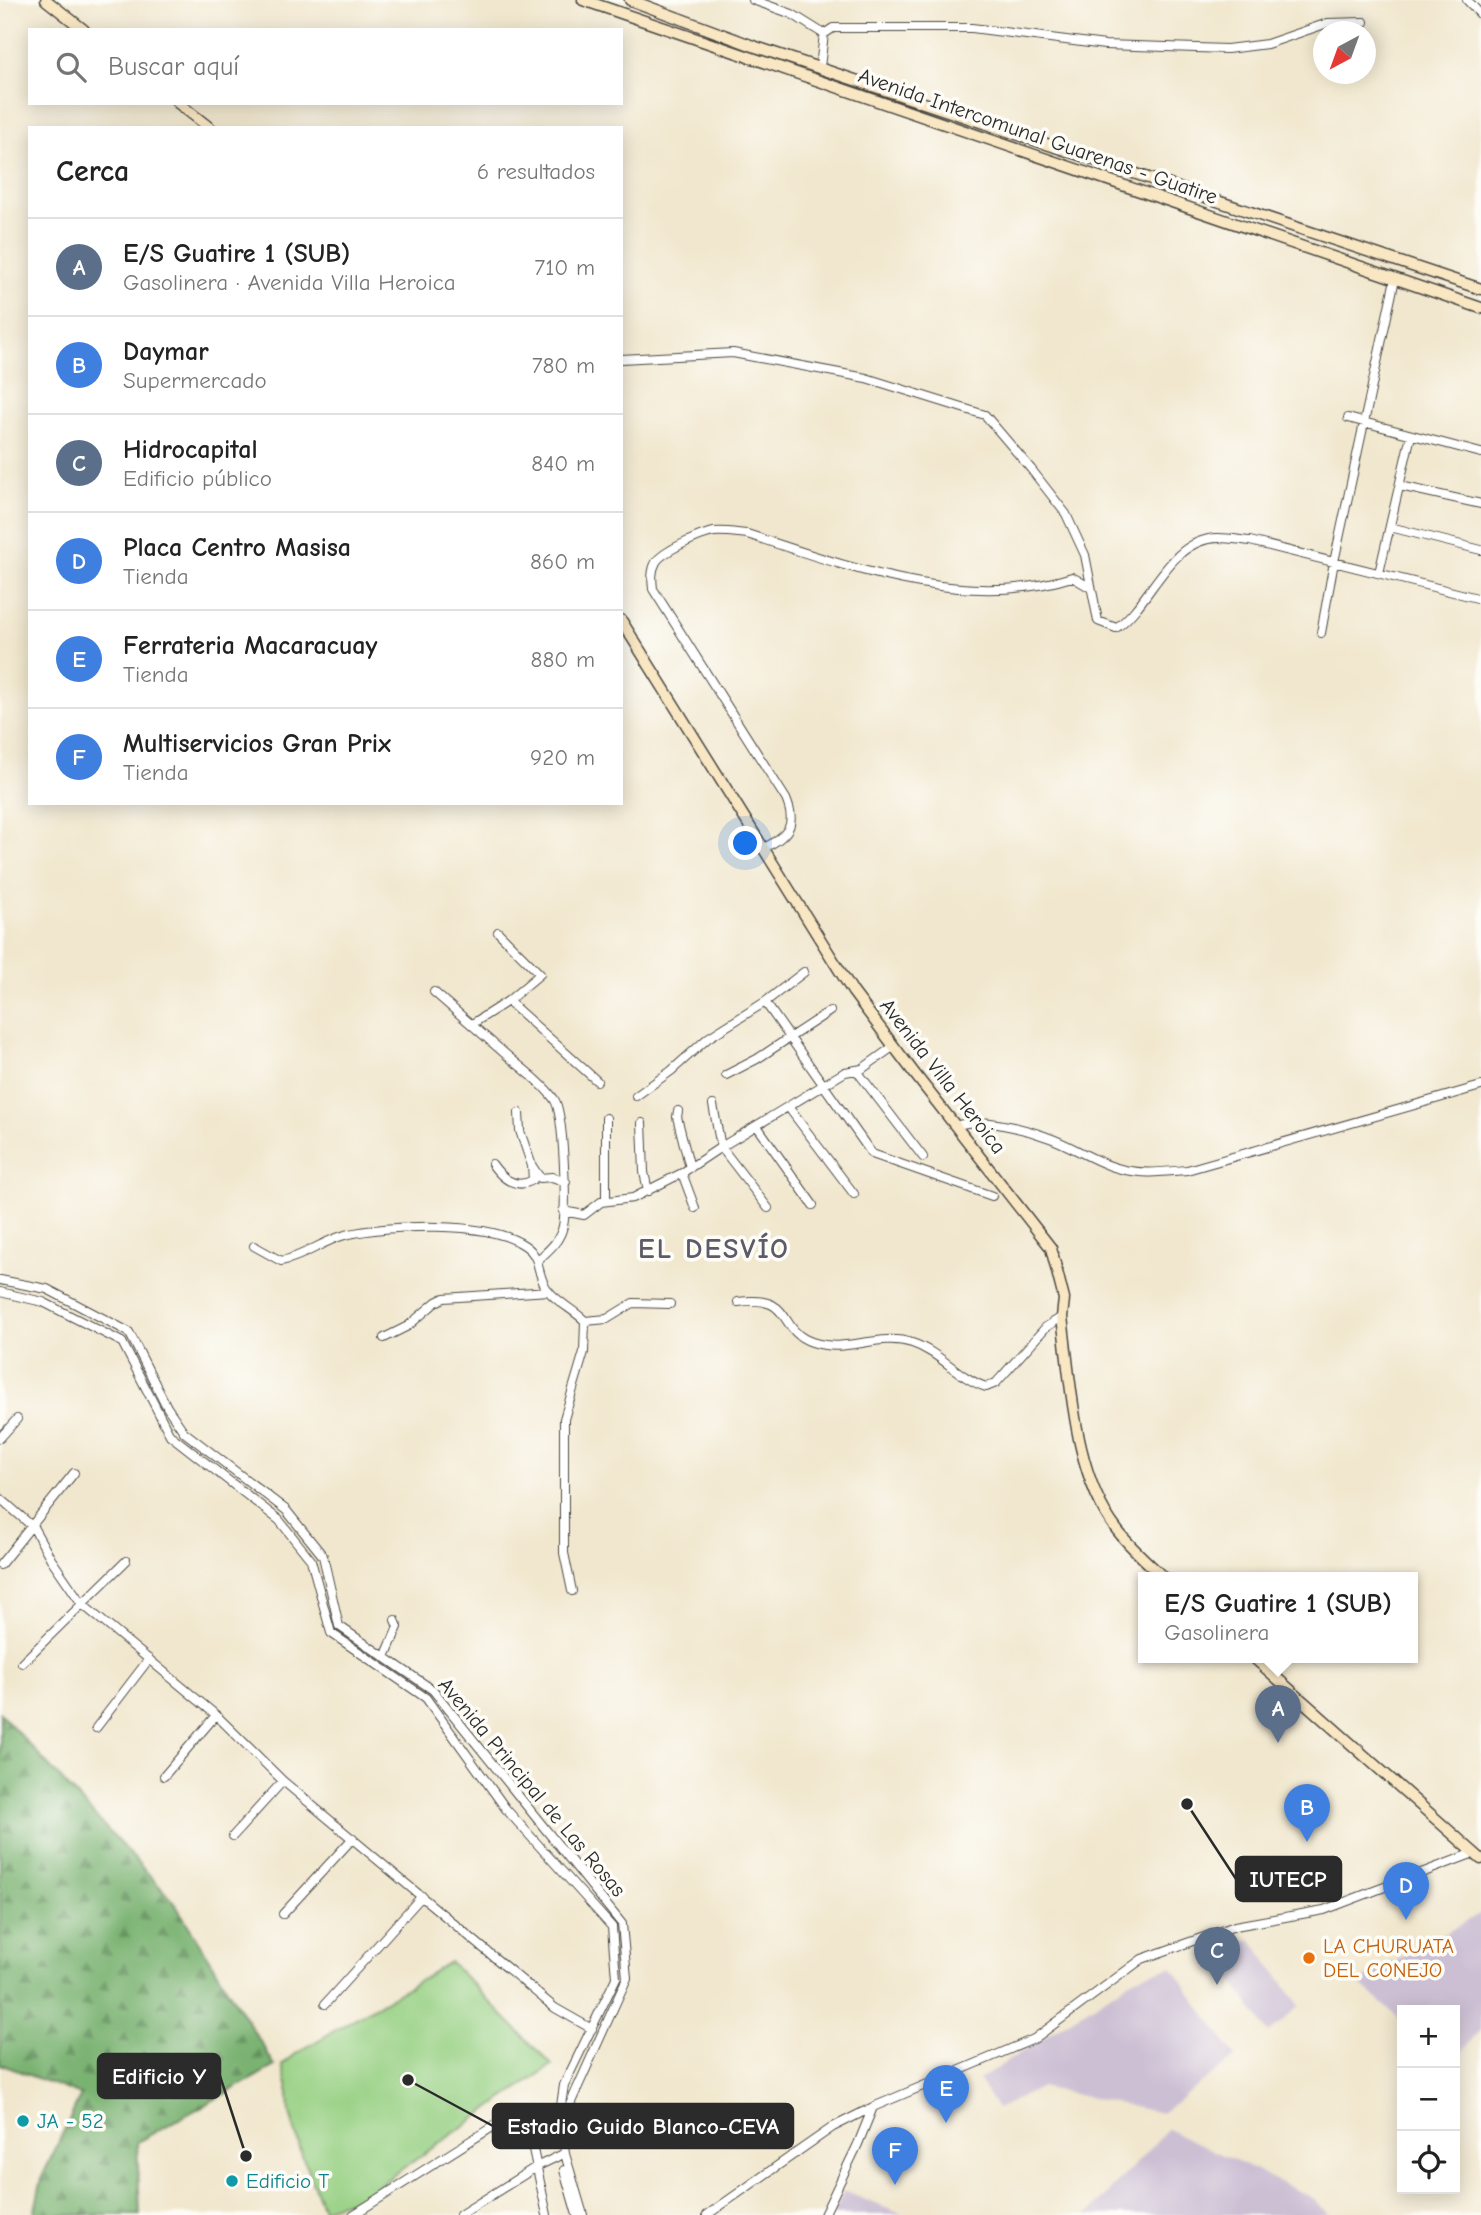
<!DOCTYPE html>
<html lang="es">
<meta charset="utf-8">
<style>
:root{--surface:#fff;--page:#f6f6f6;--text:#222;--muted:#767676;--line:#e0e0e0;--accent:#1f6fb2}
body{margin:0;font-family:"Comic Neue",sans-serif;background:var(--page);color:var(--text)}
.controls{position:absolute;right:21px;bottom:21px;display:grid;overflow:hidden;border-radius:0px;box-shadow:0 4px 18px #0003}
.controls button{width:63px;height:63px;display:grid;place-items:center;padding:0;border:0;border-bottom:2px solid var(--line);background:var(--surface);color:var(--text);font:35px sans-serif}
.compass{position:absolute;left:1313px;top:21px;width:63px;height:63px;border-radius:50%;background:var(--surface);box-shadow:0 4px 18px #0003;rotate:221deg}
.you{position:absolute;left:746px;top:844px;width:24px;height:24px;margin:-18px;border:5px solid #fff;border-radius:50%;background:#1a73e8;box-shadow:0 0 0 10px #1a73e833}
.badge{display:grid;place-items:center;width:46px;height:46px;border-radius:50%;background:var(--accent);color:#fff;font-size:23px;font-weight:700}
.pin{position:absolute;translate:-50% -58px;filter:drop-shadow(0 2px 4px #0008)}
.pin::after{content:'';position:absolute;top:37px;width:24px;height:21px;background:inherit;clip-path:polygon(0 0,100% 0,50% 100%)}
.popup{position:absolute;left:1138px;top:1572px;width:280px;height:91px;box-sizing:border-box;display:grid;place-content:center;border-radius:0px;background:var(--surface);filter:drop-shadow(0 2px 5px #0005);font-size:23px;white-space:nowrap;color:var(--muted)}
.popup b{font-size:26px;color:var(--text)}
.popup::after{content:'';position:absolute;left:50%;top:100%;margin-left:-14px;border:14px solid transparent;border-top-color:var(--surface)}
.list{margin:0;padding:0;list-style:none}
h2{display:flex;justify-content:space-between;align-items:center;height:91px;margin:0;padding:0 28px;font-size:30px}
h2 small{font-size:23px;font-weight:400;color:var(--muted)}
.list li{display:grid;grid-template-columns:46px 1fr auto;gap:21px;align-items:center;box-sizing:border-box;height:98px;padding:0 28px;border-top:2px solid var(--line)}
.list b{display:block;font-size:26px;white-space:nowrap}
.list p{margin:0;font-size:23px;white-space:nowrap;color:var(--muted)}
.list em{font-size:23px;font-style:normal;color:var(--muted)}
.icon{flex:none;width:38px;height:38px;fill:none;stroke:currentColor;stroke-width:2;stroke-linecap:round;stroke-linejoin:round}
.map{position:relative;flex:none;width:1481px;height:2215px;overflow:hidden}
.search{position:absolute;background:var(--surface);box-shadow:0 4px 18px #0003;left:28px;top:28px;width:595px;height:77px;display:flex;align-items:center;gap:18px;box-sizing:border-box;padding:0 24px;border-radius:0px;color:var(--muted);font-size:26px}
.panel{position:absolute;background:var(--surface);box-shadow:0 4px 18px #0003;left:28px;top:126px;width:595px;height:679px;border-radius:0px}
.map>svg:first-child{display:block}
.industrial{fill:#ccbfd4}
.forest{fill:url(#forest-firs);stroke:#526e4e;stroke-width:2}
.pitch{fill:#97d083;stroke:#617e57;stroke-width:2}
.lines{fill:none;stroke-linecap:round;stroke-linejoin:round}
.minor-casing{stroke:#494743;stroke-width:10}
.secondary-casing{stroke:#494743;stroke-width:13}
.minor{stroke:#fff;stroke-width:8}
.secondary{stroke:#f9e7c3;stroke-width:10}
.food-dot{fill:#e8710a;stroke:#fdfcf7;stroke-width:2.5}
.culture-dot{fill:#0f9aa8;stroke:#fdfcf7;stroke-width:2.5}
.labels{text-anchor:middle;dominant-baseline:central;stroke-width:7;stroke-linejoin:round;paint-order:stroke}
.street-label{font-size:21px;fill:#2b2b2b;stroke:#fdfcf7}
.food-label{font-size:21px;fill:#c56008;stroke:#fdfcf7;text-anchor:start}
.culture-label{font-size:21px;fill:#0d838f;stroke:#fdfcf7;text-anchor:start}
.district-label{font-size:28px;font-weight:bold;letter-spacing:2px;fill:#5d5a69;stroke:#fdfcf7}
.leader{fill:none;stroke:#2b2b2b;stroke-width:2.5}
.callout-dot{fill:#2b2b2b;stroke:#fdfcf7;stroke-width:2.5}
.callout{fill:#2b2b2b;stroke:#2b2b2b;stroke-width:2.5}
.callout-label{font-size:23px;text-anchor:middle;font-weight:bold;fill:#fff}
</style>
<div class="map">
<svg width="1481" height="2215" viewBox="0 0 1481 2215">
<defs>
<pattern id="forest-firs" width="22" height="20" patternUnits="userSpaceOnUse" patternTransform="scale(1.75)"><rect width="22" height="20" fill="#79b271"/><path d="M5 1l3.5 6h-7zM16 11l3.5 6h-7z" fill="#63915d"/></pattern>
</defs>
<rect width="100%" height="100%" fill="#fdfcf7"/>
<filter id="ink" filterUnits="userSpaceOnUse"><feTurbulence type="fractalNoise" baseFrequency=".0143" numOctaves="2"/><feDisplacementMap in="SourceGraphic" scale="14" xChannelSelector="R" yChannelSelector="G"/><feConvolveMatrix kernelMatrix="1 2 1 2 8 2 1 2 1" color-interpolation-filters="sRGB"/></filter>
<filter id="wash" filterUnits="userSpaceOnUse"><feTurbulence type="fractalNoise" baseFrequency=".00686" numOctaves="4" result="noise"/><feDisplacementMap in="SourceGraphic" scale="28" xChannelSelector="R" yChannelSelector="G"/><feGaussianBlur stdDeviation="1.57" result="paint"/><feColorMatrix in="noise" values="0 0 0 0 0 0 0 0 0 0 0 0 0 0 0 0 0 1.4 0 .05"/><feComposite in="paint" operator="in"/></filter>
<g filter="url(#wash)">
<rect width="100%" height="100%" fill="#f1e7ce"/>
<path class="industrial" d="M1481 1913V2029L1455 2059V2010H1402V2021L1358 1982Z
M1252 1940 1300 2006 1269 2033 1208 1945Z
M1172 1967 1236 2057 1162 2113 1041 2087 997 2109 979 2080 1138 1976Z
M1168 2129 1311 2197 1329 2215H1087Z
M844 2191 903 2215H833Z"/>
<path class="forest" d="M0 1713 174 1902 275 2066 137 2142 140 2215H34L42 2177 81 2095 0 2064Z"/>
<path class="pitch" d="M450 1962 552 2065 363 2196 323 2209 302 2155 290 2113 289 2093 282 2065 297 2053Z"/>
</g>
<g filter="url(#ink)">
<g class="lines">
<defs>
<path id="minor" d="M753 0 792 14 824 34
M1467 0 1481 15
M820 67 824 34 833 28H972L1105 45 1227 49 1267 44 1328 23 1364 22
M621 359 733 353 866 378 985 415 1031 469 1066 514 1085 555 1098 621 1116 628C1152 603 1168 539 1218 538 1229 538 1240 540 1250 541L1481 599
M1348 418 1481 453
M1400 486 1481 504
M1390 527 1481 550
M1379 573 1411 435
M1321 633 1334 562 1395 279
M763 849C787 835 798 827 786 799L653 589C652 580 651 571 656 562 663 551 701 534 714 532 725 531 736 533 747 534 848 567 966 611 1072 577L1091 588
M434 992C457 1012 480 1032 503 1052 520 1067 541 1081 554 1099 564 1112 567 1209 563 1226 560 1241 549 1250 538 1260
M508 1001 597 1081
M765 1002 872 1154 992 1196
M472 1024 508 1001 540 974 498 932
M857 1071 923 1157
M726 1075 757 1059 830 1011
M636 1096 671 1071 708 1038 765 1002 804 972
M713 1105 721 1147 768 1208
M789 1108 854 1194
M678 1111 677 1117 690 1168
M519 1113 520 1131 532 1166
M642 1123 644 1172 648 1191
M757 1126 813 1205
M957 1126C979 1116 1025 1129 1047 1137 1071 1145 1093 1161 1117 1168 1140 1175 1163 1172 1187 1170L1481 1086
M492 1164C502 1178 515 1190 533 1180L532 1166 540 1178 552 1177 566 1182
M682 1173 695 1208
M606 1201V1118
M563 1211 584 1215 601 1202 633 1198 682 1173 721 1147 845 1072 862 1069 894 1046
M254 1246 281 1261C304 1257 322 1241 345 1235 388 1225 486 1220 524 1245 541 1256 536 1270 545 1286 553 1300 573 1309 585 1321L584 1352 564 1419V1553L572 1591
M0 1280 47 1289 129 1332 167 1407 184 1432 286 1510 323 1556 339 1626 433 1690 622 1924 627 1978 562 2122 565 2154 583 2215
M0 1292 43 1302 122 1342 170 1435 279 1520 311 1560 331 1633 426 1698 506 1809 612 1927 616 1978 564 2085 558 2126
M738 1302C795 1294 776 1330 812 1342 848 1354 877 1332 912 1343 940 1352 958 1378 986 1387L996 1383 1046 1327 1062 1317
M585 1321 607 1319 633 1303 670 1304
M384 1338 408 1326 436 1302 444 1298 549 1291
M0 1438 17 1419
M0 1498 33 1527 51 1559 82 1604 216 1715 283 1781 555 2008 592 2029
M0 1565 74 1473
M385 1657 398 1627 395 1620
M22 1663 126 1561
M96 1728 149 1659
M164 1776 216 1715
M233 1836 283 1781
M283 1914 353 1838
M325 2004 422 1896
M564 2170 577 2215
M353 2215 524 2107 547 2215
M460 2215 536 2167 561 2155
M707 2215 833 2127 873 2107 1034 2039 1142 1959 1235 1926 1324 1910 1474 1853
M824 2215 858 2144 873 2107"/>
<path id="secondary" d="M46 0 84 30
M583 0 1481 308
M630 0 756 47 1481 289
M178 103 210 128
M621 620 853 992 914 1073 1051 1248 1064 1299 1062 1317C1071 1384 1074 1475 1117 1530 1130 1547 1147 1562 1163 1577
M1253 1657 1481 1859"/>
</defs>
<use href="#minor" class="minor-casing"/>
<use href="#secondary" class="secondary-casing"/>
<use href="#minor" class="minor"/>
<use href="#secondary" class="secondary"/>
</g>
</g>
<circle class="food-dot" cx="1309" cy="1958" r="7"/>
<g class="culture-dot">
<circle cx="23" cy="2121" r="7"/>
<circle cx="232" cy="2181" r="7"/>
</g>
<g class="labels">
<g class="street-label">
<text transform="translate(1038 136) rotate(19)">Avenida Intercomunal Guarenas - Guatire</text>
<text transform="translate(943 1076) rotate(52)">Avenida Villa Heroica</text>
<text transform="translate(532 1787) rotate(50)">Avenida Principal de Las Rosas</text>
</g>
<g class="food-label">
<text x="1323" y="1946">LA CHURUATA<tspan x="1323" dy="24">DEL CONEJO</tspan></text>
</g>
<g class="culture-label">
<text x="37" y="2121">JA - 52</text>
<text x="246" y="2181">Edificio T</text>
</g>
<g class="district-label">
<text x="714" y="1249">EL DESVÍO</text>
</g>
</g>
<path class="leader" d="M1187 1804L1236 1879M246 2156L220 2076M408 2080L493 2126"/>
<g class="callout-dot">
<circle cx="1187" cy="1804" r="7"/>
<circle cx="246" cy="2156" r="7"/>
<circle cx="408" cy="2080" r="7"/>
</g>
<g class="callout">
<rect x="1236" y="1857" width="105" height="44" rx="7"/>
<rect x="98" y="2054" width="122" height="44" rx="7"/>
<rect x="493" y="2104" width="300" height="44" rx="7"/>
</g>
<g class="callout-label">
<text x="1288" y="1887">IUTECP</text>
<text x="159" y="2084">Edificio Y</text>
<text x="643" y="2134">Estadio Guido Blanco-CEVA</text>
</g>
</svg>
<div class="controls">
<button>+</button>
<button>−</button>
<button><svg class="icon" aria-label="locate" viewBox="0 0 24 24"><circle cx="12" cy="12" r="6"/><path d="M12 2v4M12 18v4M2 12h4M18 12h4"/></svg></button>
</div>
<svg class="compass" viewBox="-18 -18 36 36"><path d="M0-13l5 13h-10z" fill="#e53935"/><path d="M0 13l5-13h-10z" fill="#767676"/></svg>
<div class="you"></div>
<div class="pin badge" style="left:1278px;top:1743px;background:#5c6f8a">A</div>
<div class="popup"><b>E/S Guatire 1 (SUB)</b>Gasolinera</div>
<div class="pin badge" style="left:1307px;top:1842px;background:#3f7fe0">B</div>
<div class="pin badge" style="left:1217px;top:1985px;background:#5c6f8a">C</div>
<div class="pin badge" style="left:1406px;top:1920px;background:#3f7fe0">D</div>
<div class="pin badge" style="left:946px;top:2123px;background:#3f7fe0">E</div>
<div class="pin badge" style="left:895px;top:2185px;background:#3f7fe0">F</div>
<div class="search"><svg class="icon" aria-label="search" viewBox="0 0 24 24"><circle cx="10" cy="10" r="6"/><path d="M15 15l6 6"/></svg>Buscar aquí</div>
<section class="panel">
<h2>Cerca<small>6 resultados</small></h2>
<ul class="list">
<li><span class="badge" style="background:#5c6f8a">A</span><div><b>E/S Guatire 1 (SUB)</b><p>Gasolinera · Avenida Villa Heroica</p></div><em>710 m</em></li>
<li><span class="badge" style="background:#3f7fe0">B</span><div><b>Daymar</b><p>Supermercado</p></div><em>780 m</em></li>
<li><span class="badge" style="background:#5c6f8a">C</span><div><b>Hidrocapital</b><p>Edificio público</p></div><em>840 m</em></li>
<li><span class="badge" style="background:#3f7fe0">D</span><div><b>Placa Centro Masisa</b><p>Tienda</p></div><em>860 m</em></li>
<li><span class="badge" style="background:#3f7fe0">E</span><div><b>Ferrateria Macaracuay</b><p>Tienda</p></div><em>880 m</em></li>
<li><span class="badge" style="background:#3f7fe0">F</span><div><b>Multiservicios Gran Prix</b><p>Tienda</p></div><em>920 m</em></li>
</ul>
</section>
</div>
